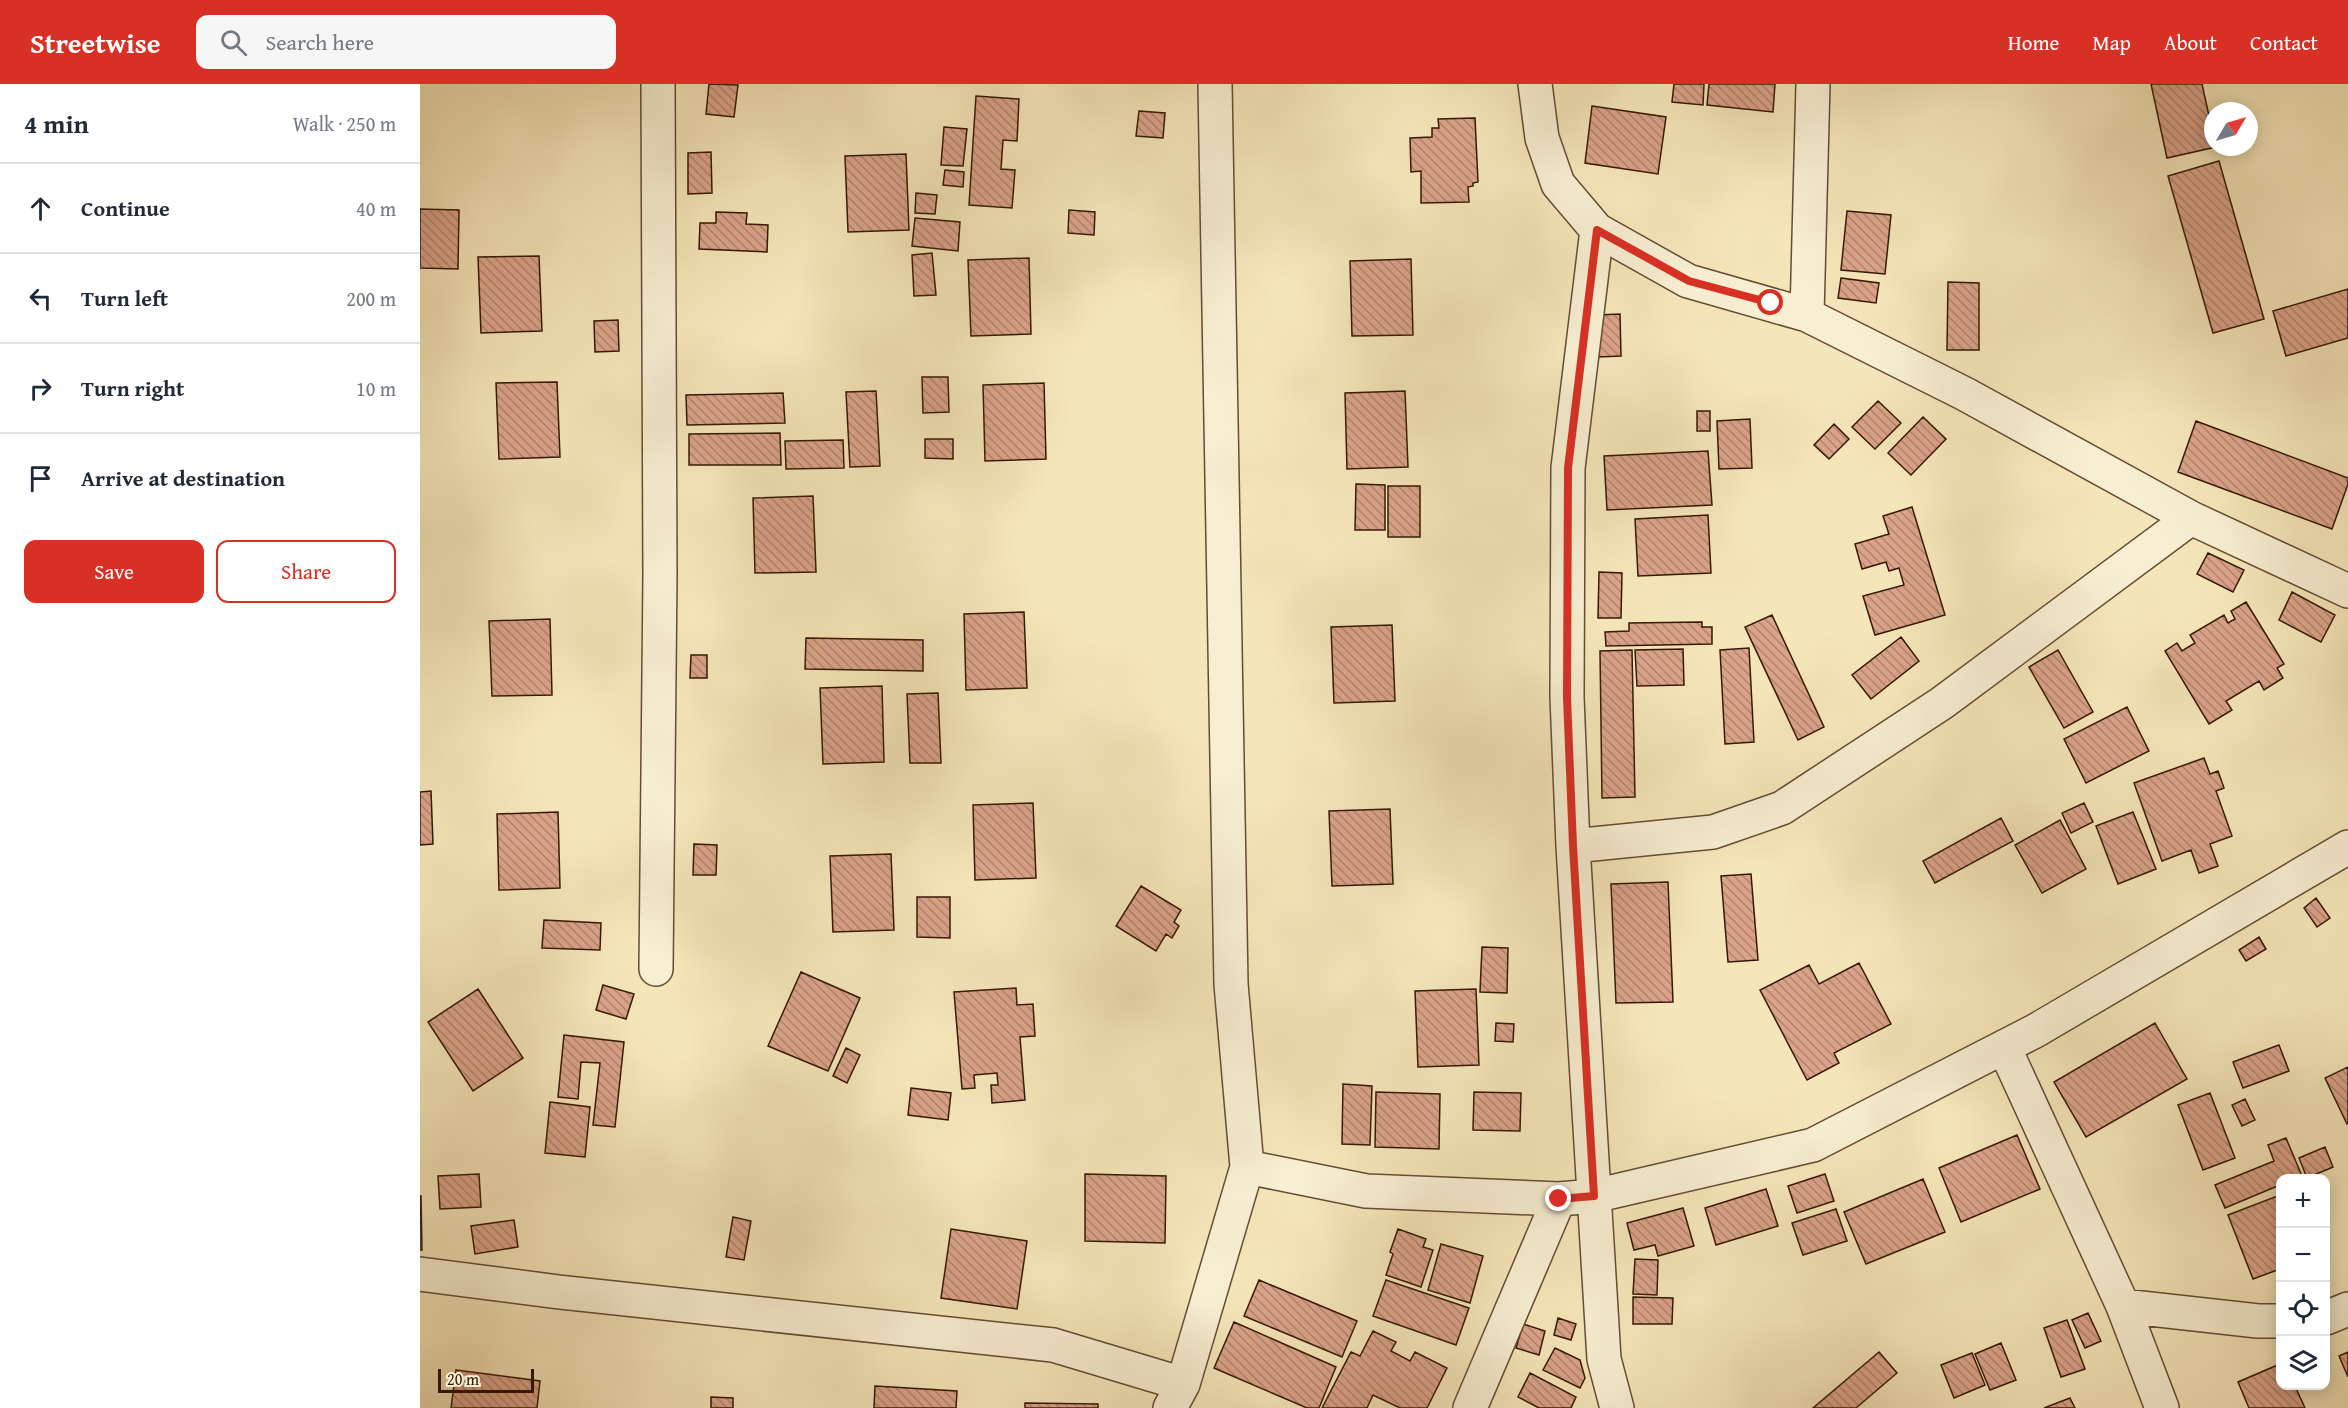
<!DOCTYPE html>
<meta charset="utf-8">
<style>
:root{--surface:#fff;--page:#f6f6f7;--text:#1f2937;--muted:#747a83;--line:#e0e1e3;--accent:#d93025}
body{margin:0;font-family:"Gentium Book Plus",serif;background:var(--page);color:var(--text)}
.controls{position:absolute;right:18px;bottom:18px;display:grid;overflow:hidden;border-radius:12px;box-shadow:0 3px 15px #0003}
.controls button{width:54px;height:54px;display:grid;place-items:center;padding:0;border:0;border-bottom:2px solid var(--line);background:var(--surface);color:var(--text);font:30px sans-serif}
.compass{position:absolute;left:1784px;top:18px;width:54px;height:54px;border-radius:50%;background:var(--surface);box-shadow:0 3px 15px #0003;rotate:52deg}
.scale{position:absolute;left:18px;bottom:15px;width:96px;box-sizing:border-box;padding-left:6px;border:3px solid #351806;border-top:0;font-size:16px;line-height:21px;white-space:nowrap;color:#351806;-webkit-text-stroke:4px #f8efd2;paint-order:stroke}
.stop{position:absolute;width:18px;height:18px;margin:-14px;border:4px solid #d93025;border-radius:50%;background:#fff}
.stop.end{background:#d93025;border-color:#fff;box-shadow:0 2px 6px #0008}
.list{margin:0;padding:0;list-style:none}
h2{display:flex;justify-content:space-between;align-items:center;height:78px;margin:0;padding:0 24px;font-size:26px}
h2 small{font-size:20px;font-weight:400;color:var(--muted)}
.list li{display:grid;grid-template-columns:39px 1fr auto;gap:18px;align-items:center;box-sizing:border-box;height:90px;padding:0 24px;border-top:2px solid var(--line)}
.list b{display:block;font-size:22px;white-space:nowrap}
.list em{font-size:20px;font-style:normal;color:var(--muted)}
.actions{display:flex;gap:12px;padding:18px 24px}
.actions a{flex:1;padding:14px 0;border:2px solid var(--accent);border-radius:12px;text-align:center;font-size:21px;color:var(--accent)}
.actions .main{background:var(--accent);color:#fff}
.icon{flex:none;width:33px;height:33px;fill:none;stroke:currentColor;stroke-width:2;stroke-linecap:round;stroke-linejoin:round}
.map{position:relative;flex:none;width:1928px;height:1324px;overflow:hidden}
header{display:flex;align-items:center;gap:36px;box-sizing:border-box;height:84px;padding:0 30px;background:var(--accent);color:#fff}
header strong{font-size:28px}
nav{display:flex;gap:33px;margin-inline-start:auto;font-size:21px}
.search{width:420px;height:54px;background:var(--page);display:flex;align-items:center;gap:15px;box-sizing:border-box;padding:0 21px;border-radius:12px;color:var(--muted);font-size:22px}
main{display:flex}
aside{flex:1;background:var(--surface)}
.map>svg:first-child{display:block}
.building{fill:url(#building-back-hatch);stroke:#351806;stroke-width:1.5}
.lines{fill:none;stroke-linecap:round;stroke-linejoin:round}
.minor-casing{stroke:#654c33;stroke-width:36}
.minor{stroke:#f8efd2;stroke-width:33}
.route{stroke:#d93025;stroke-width:8}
</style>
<header>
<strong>Streetwise</strong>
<div class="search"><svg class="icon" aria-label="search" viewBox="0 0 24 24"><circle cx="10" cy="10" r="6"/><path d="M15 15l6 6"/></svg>Search here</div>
<nav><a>Home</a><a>Map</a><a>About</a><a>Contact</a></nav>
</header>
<main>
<aside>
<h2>4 min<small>Walk · 250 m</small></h2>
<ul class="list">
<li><svg class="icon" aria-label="ahead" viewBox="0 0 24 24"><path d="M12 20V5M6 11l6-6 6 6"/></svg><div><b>Continue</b></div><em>40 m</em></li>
<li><svg class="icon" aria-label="left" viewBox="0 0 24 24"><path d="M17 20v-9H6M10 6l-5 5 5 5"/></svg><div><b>Turn left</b></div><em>200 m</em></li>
<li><svg class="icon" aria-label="right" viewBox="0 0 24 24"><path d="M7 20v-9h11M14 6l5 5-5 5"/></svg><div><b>Turn right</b></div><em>10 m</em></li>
<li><svg class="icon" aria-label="arrive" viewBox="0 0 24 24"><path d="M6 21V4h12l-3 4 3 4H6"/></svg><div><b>Arrive at destination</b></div></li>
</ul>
<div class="actions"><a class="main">Save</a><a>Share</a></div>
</aside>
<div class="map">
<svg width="1928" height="1324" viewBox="0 0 1928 1324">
<defs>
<pattern id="building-back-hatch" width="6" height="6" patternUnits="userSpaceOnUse" patternTransform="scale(1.5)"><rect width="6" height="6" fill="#dba389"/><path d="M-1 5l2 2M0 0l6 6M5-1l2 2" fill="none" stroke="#b2846e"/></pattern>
</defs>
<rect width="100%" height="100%" fill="#f5e6b9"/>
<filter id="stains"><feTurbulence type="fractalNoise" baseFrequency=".00333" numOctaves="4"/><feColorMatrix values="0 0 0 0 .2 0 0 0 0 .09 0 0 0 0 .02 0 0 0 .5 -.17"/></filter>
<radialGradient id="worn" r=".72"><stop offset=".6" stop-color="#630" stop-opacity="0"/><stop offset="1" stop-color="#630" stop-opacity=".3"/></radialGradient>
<path class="building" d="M289 0 318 1 314 33 286 30Z
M1254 0H1284L1283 21 1252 18Z
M1289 0H1355L1353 28 1287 21Z
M1731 0H1782L1793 50V63H1796L1747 74Z
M556 12 599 15 597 57 583 56 581 85 595 86 592 124 549 121Z
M1172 22 1246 33 1238 90 1165 79Z
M719 27 745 29 743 54 716 52Z
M1055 34 1058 98 1053 99V102L1048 103 1049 118 1001 119V87L991 88 990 54 1012 53V44H1019L1018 35Z
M524 43 547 45 543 82 521 81Z
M291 68 292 109 268 110V69Z
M486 70 489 146 428 148 425 72Z
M1799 77 1844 235 1793 249 1748 92Z
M525 86 544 88 543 103 523 101Z
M496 109 517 111 515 130 495 129Z
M0 125 39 126 38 185 0 184Z
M649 126 675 128 674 151 648 149Z
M1427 127 1471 131 1465 190 1421 186Z
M296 128 327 129 326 140 348 141 347 168 279 165 280 139H296Z
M495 134 540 138 538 167 492 162Z
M512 169 516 211 494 212 492 171Z
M119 172 122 247 61 249 58 173Z
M609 174 611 250 551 252 548 176Z
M991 175 993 251 932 252 930 177Z
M1421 194 1459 199 1456 219 1418 214Z
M1528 198 1559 199V266H1527Z
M1928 205V254L1866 272 1853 227Z
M1200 230 1201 272 1178 273 1177 231Z
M198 236 199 267 175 268 174 237Z
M502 293H528L529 328 503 329Z
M137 298 140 373 79 375 76 299Z
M624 299 626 375 565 377 563 301Z
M456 307 460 382 430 383 426 308Z
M985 307 988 383 927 385 925 309Z
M363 309 365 339 267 341 266 311Z
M1458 317 1481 339 1455 365 1432 343Z
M1277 327H1290V347H1277Z
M1503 333 1526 355 1491 391 1468 369Z
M1330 335 1332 384 1299 385 1297 337Z
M1776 337 1928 394V400L1912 445 1758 388Z
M1414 340 1429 355 1409 375 1394 361Z
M360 349 361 381H269V350Z
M505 355H533V375L505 374Z
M423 356 424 384 366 385 365 357Z
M1288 367 1292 421 1187 426 1184 372Z
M936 400 965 401V446H935Z
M968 402H1000V453H968Z
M393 412 396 488 335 489 333 414Z
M1492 423 1525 531 1455 551 1443 512 1484 501 1479 484 1469 487 1466 478 1442 485 1435 460 1469 450 1463 432Z
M1288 431 1291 489 1218 492 1215 435Z
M1788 469 1824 486 1813 508 1777 490Z
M1179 488 1202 489 1201 534H1178Z
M1872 508 1915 531 1901 558 1859 536Z
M1826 518 1864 580 1857 584 1863 594 1844 606 1839 597 1806 617 1812 626 1789 640 1745 567 1757 559 1762 567 1775 559 1770 551 1804 531 1808 539 1815 535 1811 527Z
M604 528 607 604 546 606 544 530Z
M1352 531 1404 643 1378 656 1325 543Z
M130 535 132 611 72 612 69 537Z
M1282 538V543H1292V560L1186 562 1185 548 1209 547V539Z
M972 541 975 617 914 619 911 543Z
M1481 553 1499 577 1451 615 1432 591Z
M386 554 503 556V587L385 585Z
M1329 564 1334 658 1305 660 1300 566Z
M1263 565 1264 601 1217 602 1215 566Z
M1212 566 1215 713 1182 714 1180 567Z
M1638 566 1673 628 1644 644 1609 583Z
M271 571H287V594H270Z
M462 602 464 678 403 680 400 604Z
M518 609 521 679H490L487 610Z
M1707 623 1729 667 1666 699 1644 655Z
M1784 674 1790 690 1798 687 1804 704 1796 707 1812 752 1790 760 1798 782 1779 789 1771 766 1742 777 1714 699Z
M11 707 13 760 0 761V708Z
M613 719 616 794 555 796 553 721Z
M1664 719 1673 738 1651 749 1642 729Z
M970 725 973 800 912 802 909 727Z
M138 728 140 804 79 806 77 730Z
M1713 728 1736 785 1698 800 1676 742Z
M1581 734 1593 757 1515 799 1503 777Z
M1640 736 1666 785 1622 809 1595 761Z
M274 760 297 761 296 791H273Z
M471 770 474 846 413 848 410 772Z
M1331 790 1338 876 1308 878 1301 792Z
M1248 798 1253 918 1196 919 1191 800Z
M721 802 761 826 754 838 759 842 752 854 746 850 736 867 696 842Z
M497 813H530V854L497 853Z
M1896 814 1910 834 1897 843 1884 824Z
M124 836 181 839 180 866 122 864Z
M1839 853 1846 865 1826 877 1819 866Z
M1062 863 1088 864 1087 909 1060 908Z
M1439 879 1471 940 1414 969 1419 979 1387 996 1340 906 1389 881 1399 900Z
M381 888 440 914 408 987 348 962Z
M183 901 214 910 206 935 176 926Z
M596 904 597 921 613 920 615 952 600 953 605 1016 572 1019 571 1001H578L577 989 554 991 555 1004 542 1005 534 908Z
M58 905 103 974 53 1007 8 938Z
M1056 905 1059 981 998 983 995 907Z
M1076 939 1094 940 1093 958 1075 957Z
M1735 939 1767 995 1666 1053 1634 998Z
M144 951 204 958 195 1043 173 1041 180 979 161 978 158 1015 138 1013Z
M1859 961 1869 987 1823 1004 1813 978Z
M426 964 440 971 427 999 413 992Z
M1928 983V1039L1927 1040 1905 994Z
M923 1000 952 1002 950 1061 922 1060Z
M491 1004 531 1009 528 1036 488 1031Z
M956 1008 1020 1010 1019 1065 955 1063Z
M1054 1008 1101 1009 1100 1047 1053 1046Z
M1790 1009 1815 1074 1783 1086 1758 1021Z
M1825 1015 1835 1036 1822 1042 1812 1021Z
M130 1018 170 1023 165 1073 125 1069Z
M1597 1051 1620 1105 1541 1138 1519 1084Z
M1866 1054 1882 1092 1877 1094H1860V1101L1805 1124 1795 1101 1854 1077 1848 1061Z
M1905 1063 1913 1083 1887 1094 1879 1074Z
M59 1090 61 1123 20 1125 18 1092Z
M665 1090 746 1092 745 1159 665 1157Z
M1405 1090 1414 1117 1377 1129 1368 1102Z
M1503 1095 1525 1148 1446 1180 1424 1128Z
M1346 1105 1358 1142 1296 1161 1285 1124Z
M1860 1111V1185L1833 1195 1808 1131Z
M0 1112H1L2 1166H0Z
M1263 1124 1274 1162 1238 1172 1235 1161 1214 1166 1207 1139Z
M1416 1125 1427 1157 1383 1171 1372 1139Z
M313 1133 331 1137 324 1176 306 1173Z
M94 1136 98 1163 55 1170 51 1142Z
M531 1145 607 1157 597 1225 521 1214Z
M978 1145 1006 1155 1003 1163 1013 1166 1001 1203 966 1191 973 1170 970 1168Z
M1021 1160 1063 1172 1050 1219 1008 1206Z
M1215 1175 1238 1176 1237 1211 1213 1210Z
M839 1196 937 1237 922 1273 824 1232Z
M966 1196 1049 1224 1036 1261 953 1232Z
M1213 1213 1253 1214 1252 1240H1213Z
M1668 1229 1681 1257 1665 1264 1652 1236Z
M1138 1234 1156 1240 1151 1256 1134 1251Z
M1647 1236 1665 1285 1641 1293 1624 1244Z
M814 1238 916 1283 899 1324H887L794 1284Z
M1103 1240 1125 1247 1119 1271 1096 1264Z
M953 1247 976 1258 971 1267 990 1277 995 1268 1027 1284 1007 1324H980L953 1311 947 1324H902L931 1268 940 1272Z
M1581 1259 1596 1296 1570 1306 1555 1270Z
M1135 1264 1160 1276 1165 1294 1160 1304 1123 1286Z
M1459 1268 1477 1289 1436 1324H1393Z
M1928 1268V1293L1919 1272Z
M1552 1269 1565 1301 1534 1314 1521 1281Z
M1860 1280V1302H1875L1885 1324H1829L1818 1298Z
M36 1286 120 1297 117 1324H31Z
M1110 1289 1156 1313 1151 1324H1119L1098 1313Z
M455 1302 537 1307 536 1324H454Z
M291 1313 313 1314V1324H291Z
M1650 1314 1655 1324H1624Z
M605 1319 678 1320V1324H605Z"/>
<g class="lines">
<defs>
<path id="minor" d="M1115 0 1122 54 1138 100 1177 146 1268 197 1387 231 1545 310 1771 434 1928 507
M1177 146 1148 384 1147 613 1153 762 1184 1275 1197 1324
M1387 231 1393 0
M1153 762 1293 748 1362 724 1522 619 1771 434
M236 885 240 491 238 0
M1584 963 1703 1222 1742 1324
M827 1083 946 1107 1139 1115 1174 1112 1393 1061 1615 947 1928 763
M0 1190 139 1208 633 1261 763 1300
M1703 1222 1838 1237H1860
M1906 1234 1928 1225
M750 1324 763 1300 827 1083 811 900 795 0
M1050 1324 1139 1115"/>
</defs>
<use href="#minor" class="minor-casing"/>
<use href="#minor" class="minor"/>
</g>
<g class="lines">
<path class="route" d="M1139 1115 1174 1112 1153 762 1147 613 1148 384 1177 146 1269 197 1351 219"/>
</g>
<rect width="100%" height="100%" filter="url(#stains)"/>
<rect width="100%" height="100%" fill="url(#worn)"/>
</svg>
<div class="controls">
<button>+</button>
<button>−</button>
<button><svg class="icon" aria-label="locate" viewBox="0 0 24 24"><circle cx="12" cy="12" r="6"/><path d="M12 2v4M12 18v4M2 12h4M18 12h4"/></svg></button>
<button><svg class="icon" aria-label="layers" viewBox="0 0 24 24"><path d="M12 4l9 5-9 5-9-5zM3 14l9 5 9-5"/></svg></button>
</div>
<svg class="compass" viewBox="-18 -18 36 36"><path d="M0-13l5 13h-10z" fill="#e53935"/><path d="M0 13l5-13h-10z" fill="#747a83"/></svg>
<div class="scale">20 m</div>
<div class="stop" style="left:1351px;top:219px"></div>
<div class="stop end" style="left:1139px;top:1115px"></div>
</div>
</main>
